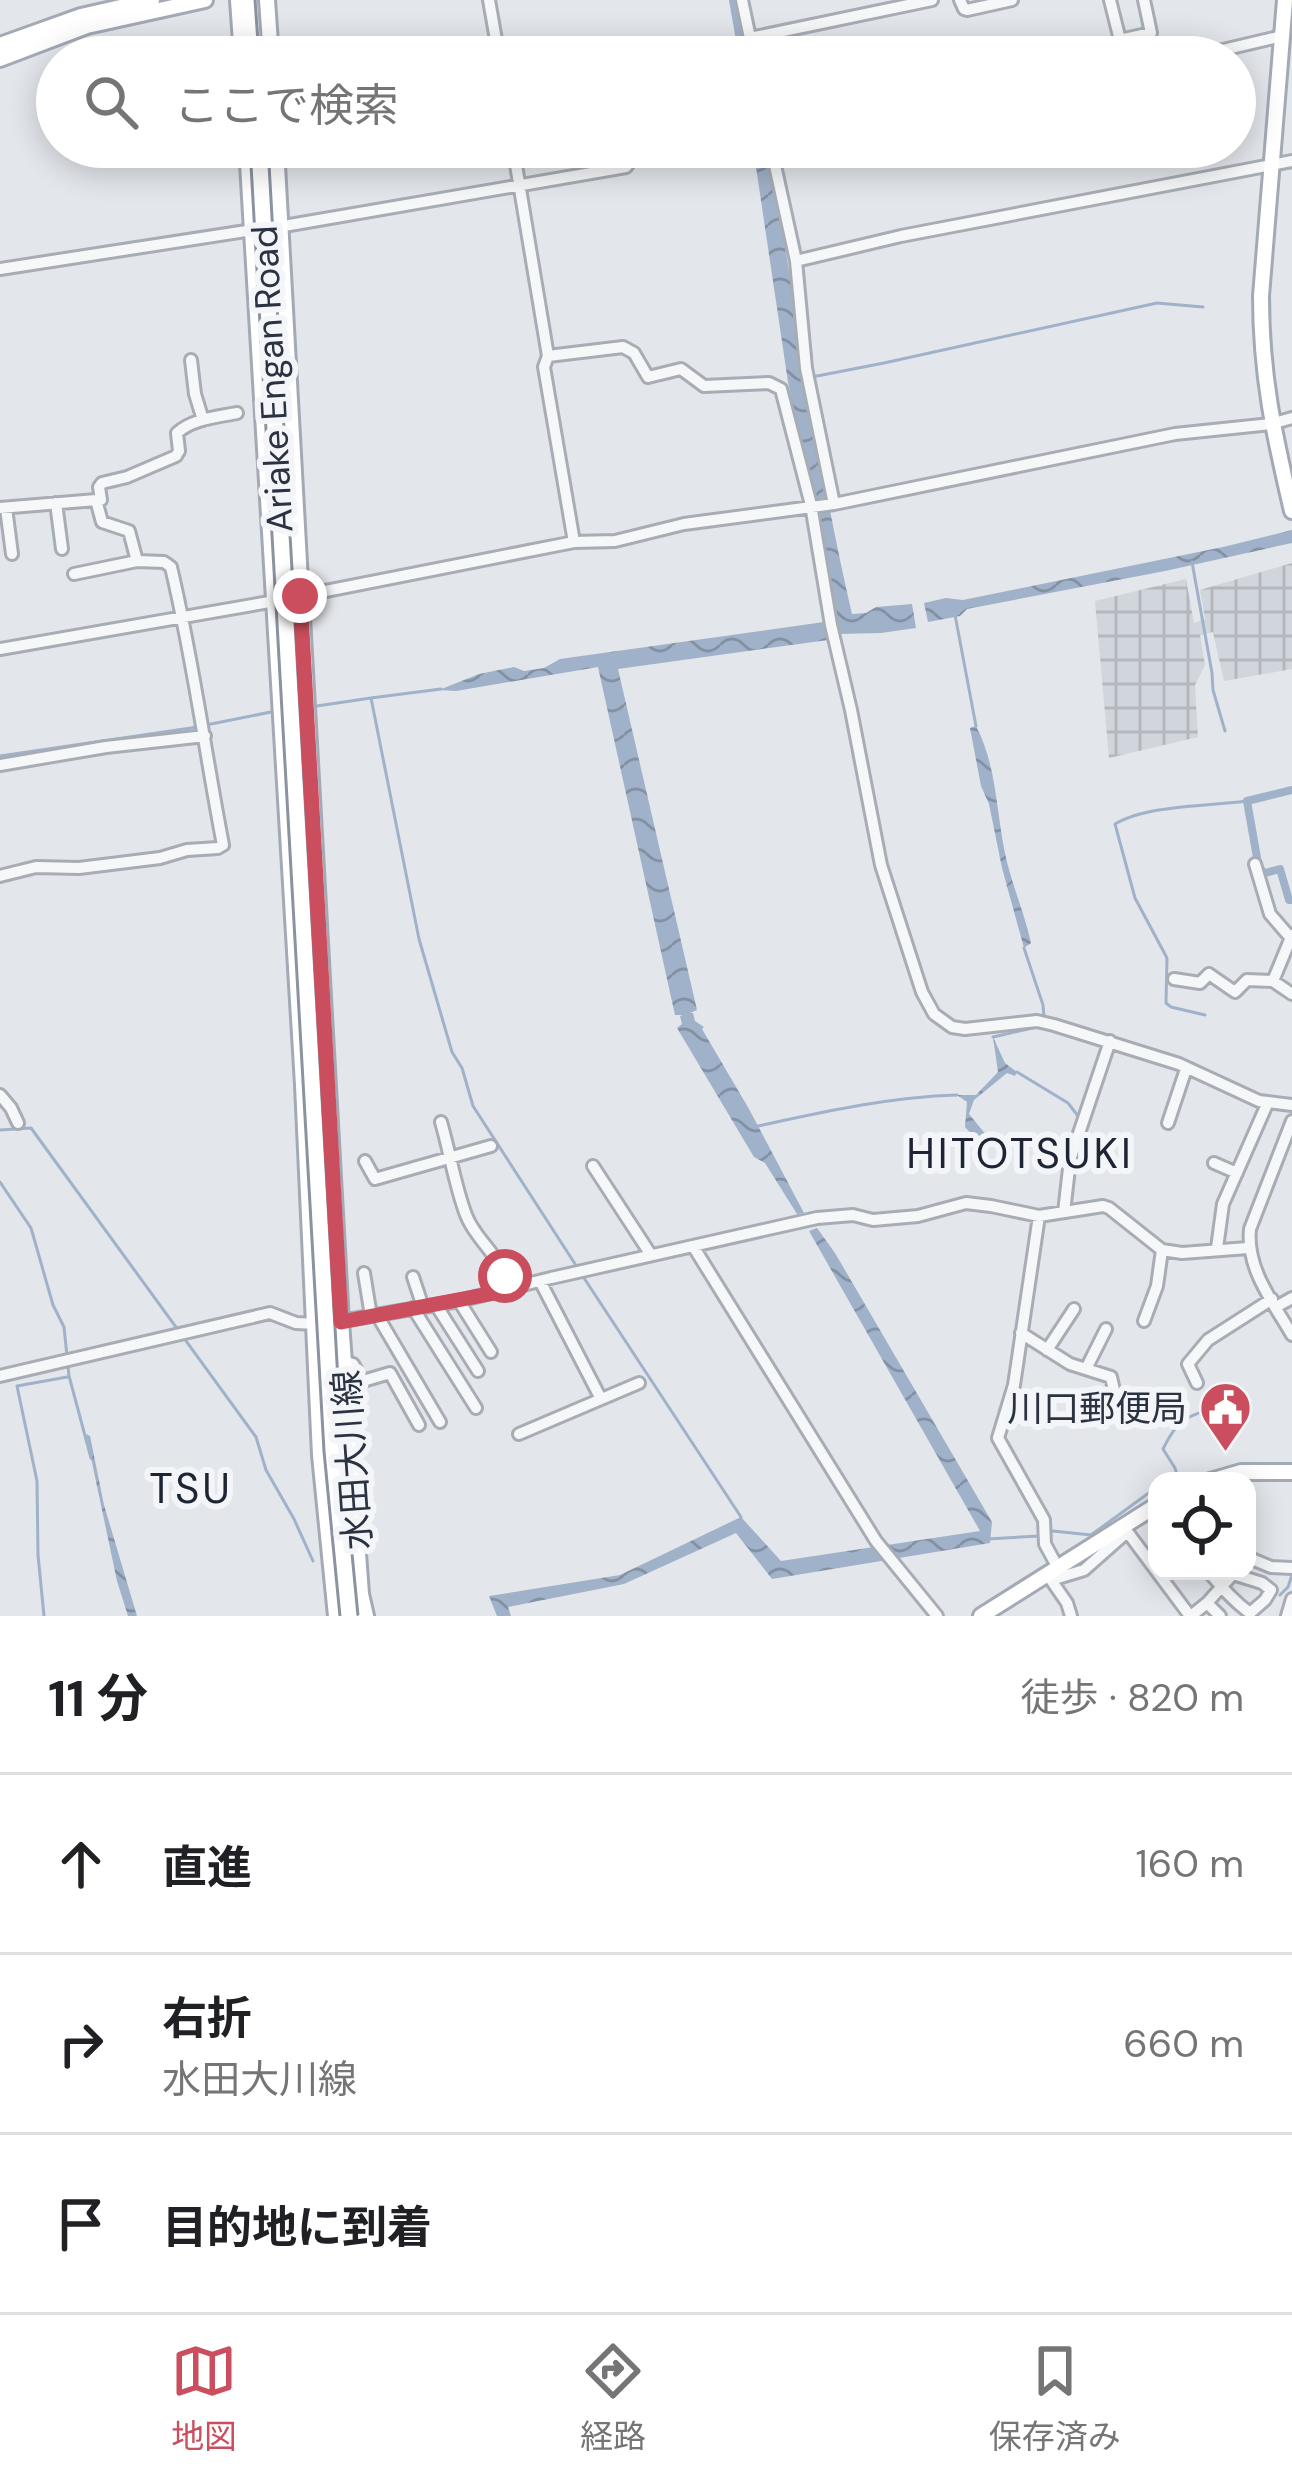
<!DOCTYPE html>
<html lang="ja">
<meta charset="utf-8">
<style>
:root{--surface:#fff;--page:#f2f2f2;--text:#202124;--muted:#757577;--line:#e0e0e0;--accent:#ca4e5d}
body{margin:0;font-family:"DM Sans","Noto Sans JP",sans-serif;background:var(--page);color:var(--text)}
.controls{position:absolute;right:36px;bottom:36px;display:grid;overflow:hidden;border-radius:24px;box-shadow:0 6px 30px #0003}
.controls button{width:108px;height:108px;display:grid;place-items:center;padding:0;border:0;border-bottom:3px solid var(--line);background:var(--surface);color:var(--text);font:60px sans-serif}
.stop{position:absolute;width:36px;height:36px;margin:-27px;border:9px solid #ca4e5d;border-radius:50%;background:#fff}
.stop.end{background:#ca4e5d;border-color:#fff;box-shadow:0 3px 12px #0008}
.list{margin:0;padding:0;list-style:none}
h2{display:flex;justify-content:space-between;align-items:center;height:156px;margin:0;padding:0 48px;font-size:51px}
h2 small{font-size:39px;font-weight:400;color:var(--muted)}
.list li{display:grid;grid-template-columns:78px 1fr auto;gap:36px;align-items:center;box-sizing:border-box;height:180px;padding:0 48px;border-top:3px solid var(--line)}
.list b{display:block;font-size:45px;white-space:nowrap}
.list p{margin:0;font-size:39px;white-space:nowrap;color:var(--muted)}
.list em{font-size:39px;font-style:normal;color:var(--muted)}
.icon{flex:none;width:66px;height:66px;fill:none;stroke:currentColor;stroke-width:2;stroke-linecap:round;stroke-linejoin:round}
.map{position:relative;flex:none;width:1292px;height:1616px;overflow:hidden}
.search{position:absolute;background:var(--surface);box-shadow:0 6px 30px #0003;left:36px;right:36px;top:36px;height:132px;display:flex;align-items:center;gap:30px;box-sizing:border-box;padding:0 42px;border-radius:66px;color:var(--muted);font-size:45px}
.sheet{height:696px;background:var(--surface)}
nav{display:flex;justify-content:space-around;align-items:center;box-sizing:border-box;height:168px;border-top:3px solid var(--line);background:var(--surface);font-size:33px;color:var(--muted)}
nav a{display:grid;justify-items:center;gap:6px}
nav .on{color:var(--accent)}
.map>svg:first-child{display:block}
.industrial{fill:url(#industrial-grid)}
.water{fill:url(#water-waves)}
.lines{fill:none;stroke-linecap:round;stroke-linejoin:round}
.stream{stroke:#a0b2c9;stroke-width:3}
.canal{stroke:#a0b2c9;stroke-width:8}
.minor-casing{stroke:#a8adb5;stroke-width:16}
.major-casing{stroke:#a3aab6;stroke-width:20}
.highway-casing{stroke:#8b93a1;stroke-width:21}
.minor{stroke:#f6f7f9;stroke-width:10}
.major{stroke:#fff;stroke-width:14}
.highway{stroke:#fff;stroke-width:15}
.highway-bridge-casing{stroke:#8b93a1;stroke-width:21;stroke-linecap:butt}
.highway-bridge{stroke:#fff;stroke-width:15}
.route{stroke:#ca4e5d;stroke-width:15}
.labels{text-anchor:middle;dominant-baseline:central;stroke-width:12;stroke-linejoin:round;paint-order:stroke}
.street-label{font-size:36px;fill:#2b3342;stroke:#f3f5f8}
.poi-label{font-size:36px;fill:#2b3342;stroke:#f3f5f8;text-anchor:end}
.quarter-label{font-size:42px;letter-spacing:3px;fill:#1d2433;stroke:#f3f5f8}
</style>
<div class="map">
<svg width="1292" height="1616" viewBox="0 0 1292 1616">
<defs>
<pattern id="industrial-grid" width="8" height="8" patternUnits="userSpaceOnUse" patternTransform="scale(3)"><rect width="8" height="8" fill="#d1d5dc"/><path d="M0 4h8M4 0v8" fill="none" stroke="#b4b7be"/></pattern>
<pattern id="water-waves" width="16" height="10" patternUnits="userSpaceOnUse" patternTransform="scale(3)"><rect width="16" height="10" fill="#a0b2c9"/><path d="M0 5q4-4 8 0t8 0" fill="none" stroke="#8391a5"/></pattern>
</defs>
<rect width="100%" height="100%" fill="#e3e6eb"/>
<path class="industrial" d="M1292 563V669L1224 681 1213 632 1200 635 1205 665 1195 685 1198 737 1109 758 1095 601 1186 579 1194 623 1205 619 1200 590Z"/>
<path class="water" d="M753 147H768C796 303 816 460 852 614L866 613 876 607 912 604 916 628 881 633 838 634 788 382Z
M1292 530V543L1165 571 967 609 960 616 928 622 924 603 946 598 963 600 1223 547Z
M824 622 827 624 830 638 828 640 618 669 697 1010 690 1013H693L695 1021 704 1027 702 1029 749 1109 804 1213 797 1214 765 1163 754 1157 677 1028 682 1024 680 1016 683 1015H675L598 667 456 691 439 690 479 674 514 667 524 671 544 668 560 659Z
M976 726C998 768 996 817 1007 862 1014 890 1025 915 1031 943L1024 948 1002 868 989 804 981 786 970 728Z
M993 1037 1005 1063 1017 1072 1015 1076 1007 1073 974 1100 969 1114 992 1142 985 1149 965 1127 967 1102 957 1095H976L998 1072Z
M817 1228 835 1253 992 1522 990 1543 772 1579 736 1533 624 1584 508 1607 511 1616H497L489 1596 620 1575 741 1517 781 1561 980 1531 809 1231Z
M86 1434 90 1436 104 1505 137 1616H128L117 1581Z"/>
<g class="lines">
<path class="stream" d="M812 377 884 363 1157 303 1203 307
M1192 562 1212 673 1213 690 1225 731
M955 615 976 726
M441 689 371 698 419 939 452 1052 462 1068 473 1106 579 1270
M310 707 371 698
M0 756 191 728 276 711
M1024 948 1043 1005 1044 1017
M1205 1015 1171 1007 1166 1003 1167 958 1135 898 1115 824C1147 805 1209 806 1247 801
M993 1037 1037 1027
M1017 1072 1068 1103 1078 1116
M758 1126C823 1112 889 1097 957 1095
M0 1130 31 1128 256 1437 266 1470 294 1519 313 1561
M0 1182 31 1228 53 1305 64 1327 69 1376 91 1458
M584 1278 741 1517
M1179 1481 1175 1468 1163 1449C1178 1418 1187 1416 1219 1407
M987 1539 1039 1536 1053 1531 1091 1535 1157 1487
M1280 1595 1288 1587 1292 1575
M44 1616 38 1555 37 1481 17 1386 67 1377"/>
<path class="canal" d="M733 0 743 57
M1292 790 1247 801 1259 869 1265 873 1280 869 1289 900H1292"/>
<defs>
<path id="minor" d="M489 0 499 57
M742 0 754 57
M960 0 964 9 967 10 1012 0
M1110 0 1120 40 1151 33 1144 0
M750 38 932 0
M1193 57 1282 36
M513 147 548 356 544 367 574 542
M771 147 796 261 806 368 834 504
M278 227 626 167 629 163 628 147
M796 261 901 236 1292 161
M0 269 259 229
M548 356 623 347 634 353 648 377 681 369 704 386 769 383 781 389 811 505 831 625 851 710 881 865 922 992 934 1014 952 1027 965 1029 1037 1021 1054 1025 1179 1064 1259 1101 1292 1105
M191 360 195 394 203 420
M96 500H101L99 487 102 483 127 477 176 456 179 451 177 433C192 419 217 417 237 413
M56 503 62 549
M0 508 96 500 102 522 129 531 137 561 164 562 171 567C193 659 205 752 223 845L218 848 187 850 160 858 79 868 36 867 0 876
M6 508 12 554
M74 574 137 561
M0 649 275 601 574 542 615 541 684 524 834 504 1175 434 1271 424 1292 418
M0 765 106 747 205 736
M1255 864 1270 914 1289 936
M1292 935 1273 981 1292 994
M1174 979 1200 983 1209 974 1235 992 1247 980 1273 981
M0 1095 11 1108 18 1123
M1292 1121 1250 1229C1246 1269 1273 1302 1292 1335
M441 1122C450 1153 455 1186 466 1215 477 1244 506 1257 505 1290
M1168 1123 1186 1069
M365 1161 375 1179 491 1146
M1214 1163 1237 1173
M593 1166 651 1255
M1064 1212 1070 1160 1110 1041
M1039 1216 1014 1385 998 1438 1044 1520 1045 1544 1058 1568
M693 1246 876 1541 937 1616
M1217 1248 1223 1204 1268 1102
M364 1273 371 1316
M413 1277 423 1307
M540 1281 601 1399
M459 1301 491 1352
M436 1305 478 1371
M1276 1307 1292 1298
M413 1308 476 1408
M377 1315 440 1422
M1144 1321 1157 1286 1162 1250
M335 1322 459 1301 551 1278 817 1218 853 1215 873 1220 918 1216 966 1203 991 1206 1039 1216 1103 1206 1109 1208 1162 1250 1182 1253 1248 1248
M1021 1333 1070 1364 1111 1377 1114 1390
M1047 1350 1074 1309
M346 1362 353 1364 363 1381 390 1373 419 1425
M1086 1369 1106 1329
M0 1376 270 1313 296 1323 316 1324
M1197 1383 1188 1364 1208 1340 1272 1299
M519 1434 639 1383
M1247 1507V1508
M1123 1526 1190 1616
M1247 1557 1271 1567 1292 1568
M1049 1577 1067 1603 1071 1616
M1051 1580 1084 1570 1127 1532
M1207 1603 1233 1574 1262 1583 1271 1590 1265 1600 1250 1613C1233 1601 1221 1586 1208 1571
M1191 1616 1207 1603 1220 1616
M1287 1616 1292 1599"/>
<path id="major" d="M238 0 242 57
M267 0 271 57
M1285 0 1261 296C1261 376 1274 434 1292 511
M0 45 81 16 152 0
M0 59 87 26 205 0
M247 147 303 1085 320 1455 336 1616
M276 147 341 1322 361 1594 366 1616
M1210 1481 1241 1472H1292
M981 1616 1157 1505"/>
<path id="highway" d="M246 0 250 57"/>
</defs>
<use href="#minor" class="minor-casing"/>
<use href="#major" class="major-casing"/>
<use href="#highway" class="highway-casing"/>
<use href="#minor" class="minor"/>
<use href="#major" class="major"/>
<use href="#highway" class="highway"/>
<defs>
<path id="highway-bridge" d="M259 147 333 1451 349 1616"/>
</defs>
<use href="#highway-bridge" class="highway-bridge-casing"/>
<use href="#highway-bridge" class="highway-bridge"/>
</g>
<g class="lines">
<path class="route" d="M300 596 341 1322 505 1291V1276"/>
</g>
<defs>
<symbol id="civic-pin" viewBox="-11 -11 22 30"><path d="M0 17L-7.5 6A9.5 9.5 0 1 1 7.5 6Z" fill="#ca4e5d" stroke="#f3f5f8"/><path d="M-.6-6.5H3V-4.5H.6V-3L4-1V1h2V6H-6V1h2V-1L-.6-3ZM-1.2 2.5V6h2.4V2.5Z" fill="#fff"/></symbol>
</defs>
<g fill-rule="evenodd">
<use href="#civic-pin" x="1196" y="1378" width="59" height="81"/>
</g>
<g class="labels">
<g class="street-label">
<text transform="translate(272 379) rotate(-93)">Ariake Engan Road</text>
<text transform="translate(352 1460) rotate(-94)">水田大川線</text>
</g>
<g class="poi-label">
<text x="1187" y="1408">川口郵便局</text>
</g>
<g class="quarter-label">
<text x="1020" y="1153">HITOTSUKI</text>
<text x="191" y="1488">TSU</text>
</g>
</g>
</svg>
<div class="controls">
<button><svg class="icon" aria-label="locate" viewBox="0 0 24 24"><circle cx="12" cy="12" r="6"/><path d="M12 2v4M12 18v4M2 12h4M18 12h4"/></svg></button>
</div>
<div class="stop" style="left:505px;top:1276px"></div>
<div class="stop end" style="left:300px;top:596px"></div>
<div class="search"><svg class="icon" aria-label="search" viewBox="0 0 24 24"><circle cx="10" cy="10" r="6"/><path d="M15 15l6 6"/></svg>ここで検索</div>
</div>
<section class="sheet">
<h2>11 分<small>徒歩 · 820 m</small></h2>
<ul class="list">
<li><svg class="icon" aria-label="ahead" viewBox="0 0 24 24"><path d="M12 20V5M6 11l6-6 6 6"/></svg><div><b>直進</b></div><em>160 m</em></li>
<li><svg class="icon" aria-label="right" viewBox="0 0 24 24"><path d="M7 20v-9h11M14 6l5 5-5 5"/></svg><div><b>右折</b><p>水田大川線</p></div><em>660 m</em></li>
<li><svg class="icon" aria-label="arrive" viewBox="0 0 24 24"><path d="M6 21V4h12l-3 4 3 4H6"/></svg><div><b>目的地に到着</b></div></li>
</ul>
</section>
<nav>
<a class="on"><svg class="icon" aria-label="map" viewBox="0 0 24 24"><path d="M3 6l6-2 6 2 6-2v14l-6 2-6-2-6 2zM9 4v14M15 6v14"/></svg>地図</a>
<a><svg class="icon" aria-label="directions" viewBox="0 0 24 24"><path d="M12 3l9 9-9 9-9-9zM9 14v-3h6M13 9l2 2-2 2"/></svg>経路</a>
<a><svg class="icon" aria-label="saved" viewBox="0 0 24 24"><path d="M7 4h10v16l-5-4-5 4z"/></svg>保存済み</a>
</nav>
